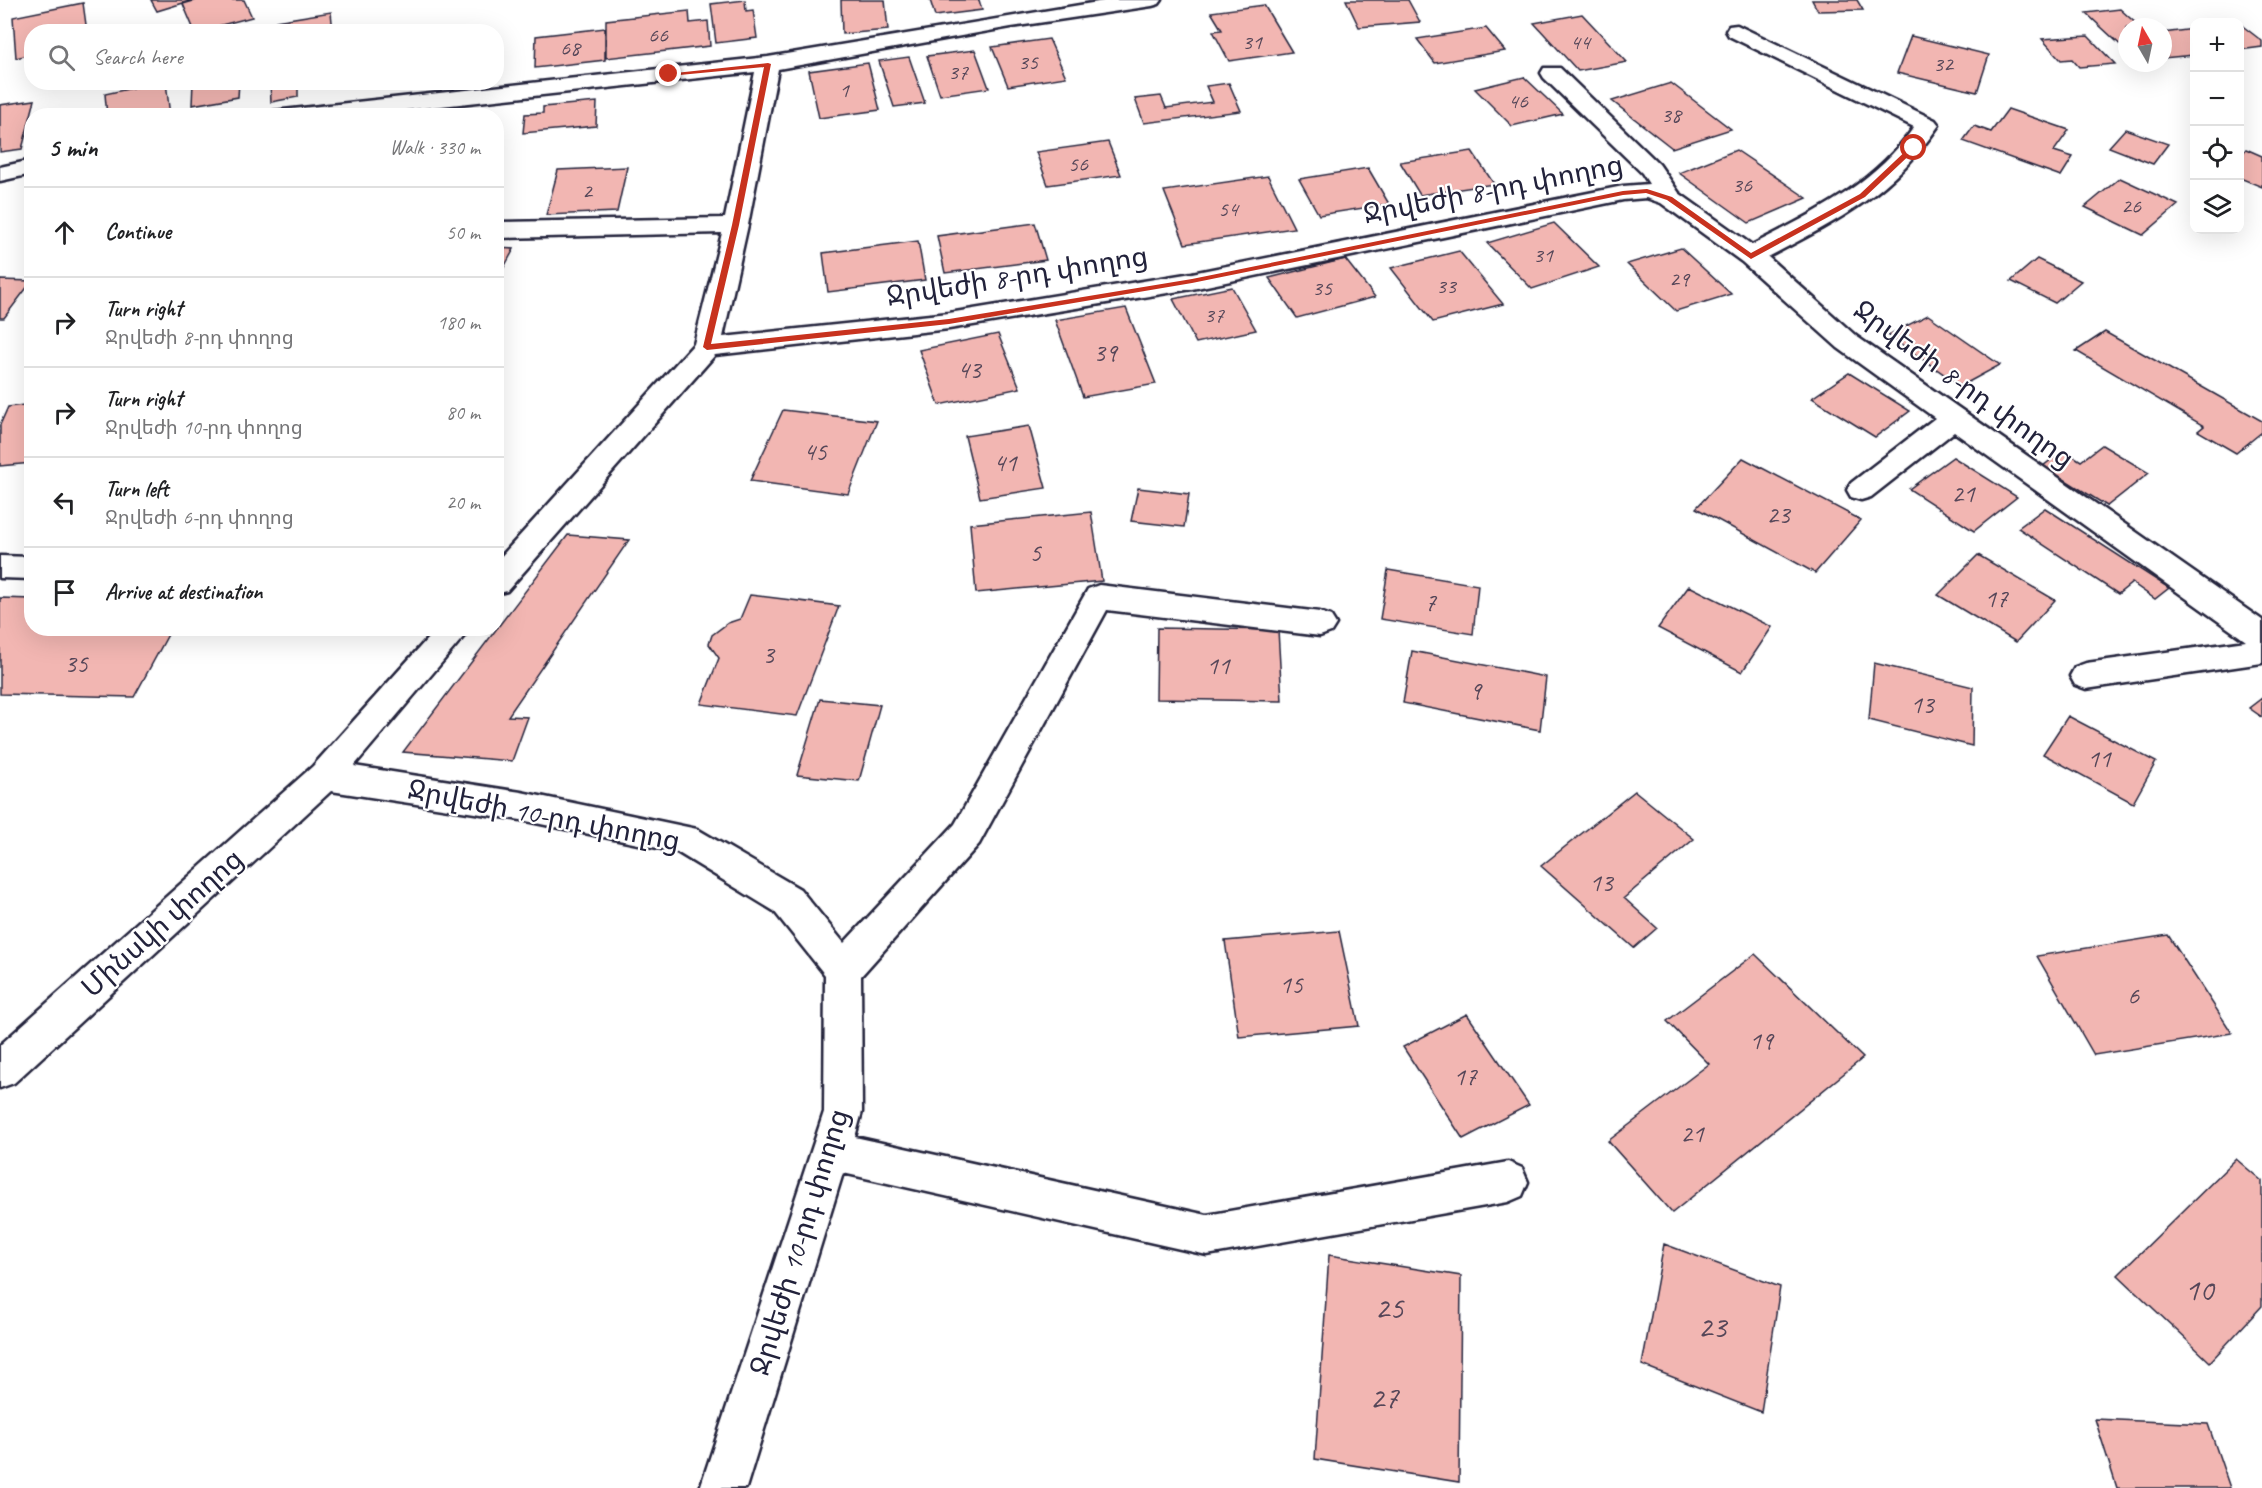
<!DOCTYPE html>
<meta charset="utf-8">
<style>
:root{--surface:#fff;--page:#f6f6f6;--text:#202124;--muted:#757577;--line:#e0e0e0}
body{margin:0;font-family:Caveat,"Noto Sans Armenian",sans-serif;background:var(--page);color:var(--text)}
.controls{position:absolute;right:18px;top:18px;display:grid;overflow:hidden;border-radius:12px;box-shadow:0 6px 24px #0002}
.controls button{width:54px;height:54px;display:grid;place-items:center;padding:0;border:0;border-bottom:2px solid var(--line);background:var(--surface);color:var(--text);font:30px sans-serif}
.compass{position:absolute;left:2118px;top:18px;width:54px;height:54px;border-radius:50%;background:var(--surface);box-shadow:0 6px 24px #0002;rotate:351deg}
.stop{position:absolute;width:18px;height:18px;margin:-14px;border:4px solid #c8321e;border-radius:50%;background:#fff}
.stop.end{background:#c8321e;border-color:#fff;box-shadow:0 2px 6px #0008}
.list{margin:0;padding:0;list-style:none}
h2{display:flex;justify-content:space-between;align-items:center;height:78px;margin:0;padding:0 24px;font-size:26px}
h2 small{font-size:20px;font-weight:400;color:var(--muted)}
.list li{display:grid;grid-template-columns:39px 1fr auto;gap:18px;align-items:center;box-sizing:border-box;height:90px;padding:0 24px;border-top:2px solid var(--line)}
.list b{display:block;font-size:22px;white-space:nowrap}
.list p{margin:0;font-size:20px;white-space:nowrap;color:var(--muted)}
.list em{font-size:20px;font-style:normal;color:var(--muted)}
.icon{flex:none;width:33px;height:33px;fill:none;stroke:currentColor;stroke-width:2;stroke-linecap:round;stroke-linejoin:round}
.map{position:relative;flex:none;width:2262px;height:1488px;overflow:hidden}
.search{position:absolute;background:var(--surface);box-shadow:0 6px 24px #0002;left:24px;top:24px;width:480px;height:66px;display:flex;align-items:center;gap:15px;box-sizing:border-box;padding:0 21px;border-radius:24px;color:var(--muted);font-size:22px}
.panel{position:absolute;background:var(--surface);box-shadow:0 6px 24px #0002;left:24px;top:108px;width:480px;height:528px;border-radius:24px}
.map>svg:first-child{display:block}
.building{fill:#f2b6b2;stroke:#22223b;stroke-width:1.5}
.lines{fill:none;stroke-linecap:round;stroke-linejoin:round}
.minor-casing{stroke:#22223b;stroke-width:5}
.minor{fill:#fff;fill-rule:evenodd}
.route{fill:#c8321e}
.labels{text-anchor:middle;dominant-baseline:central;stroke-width:4.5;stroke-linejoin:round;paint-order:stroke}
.far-number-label{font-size:22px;fill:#564759}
.number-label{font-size:26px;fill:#564759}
.street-label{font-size:28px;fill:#22223b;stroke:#fff}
.near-number-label{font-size:32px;fill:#564759}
</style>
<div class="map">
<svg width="2262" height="1488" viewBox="0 0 2262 1488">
<rect width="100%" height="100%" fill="#fff"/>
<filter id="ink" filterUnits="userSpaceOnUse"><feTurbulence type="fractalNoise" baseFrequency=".0167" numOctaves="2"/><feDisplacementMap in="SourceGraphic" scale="12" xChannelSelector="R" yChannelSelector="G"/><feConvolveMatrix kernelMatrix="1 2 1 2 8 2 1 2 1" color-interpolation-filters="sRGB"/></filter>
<g filter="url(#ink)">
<path class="building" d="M151 0H193L157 11Z
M197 0H244L252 17 195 32 183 4Z
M745 0 746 11 753 10 757 38 716 43 711 4Z
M841 0H885L888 30 842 34Z
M930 0H979L982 10 935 16Z
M1346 0H1408L1420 22 1359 27Z
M1812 0H1857L1863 10 1818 11Z
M83 3 87 32H32V54L16 58 13 17Z
M1264 5 1292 52 1229 61 1213 31 1222 30 1211 12Z
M2120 9 2140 27H2127V51L2086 13Z
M689 11 690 23 708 21 710 46 606 58V20Z
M331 12 333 32H277L276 21Z
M1582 14 1627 62 1578 71 1534 23Z
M2240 24 2262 41V47L2240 50Z
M605 28V60L535 68 536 36Z
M1486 28 1505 51 1435 63 1417 39Z
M2194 29V55L2163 58V33Z
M1911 36 1989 55 1977 92 1897 73Z
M2088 36 2115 64 2079 67 2072 59 2061 60 2042 39Z
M1049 39 1066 77 1008 86 992 47Z
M975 50 989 88 940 95 927 56Z
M909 57 925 103 894 107 879 61Z
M868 63 880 110 819 118 809 71Z
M1524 77 1563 114 1512 126 1475 89Z
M160 82H166L170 116H107L105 94Z
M193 82H239L238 97 192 105Z
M270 82H298V97L271 102Z
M1229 83 1241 111 1144 123 1135 99 1161 96 1166 108 1213 102 1206 86Z
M1671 83 1731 129 1672 148 1612 101Z
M35 100 22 149 0 152V105Z
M597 102 596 126 523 133 525 114 543 113V107Z
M2008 109 2069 130 2054 151 2073 157 2061 176 1963 141 1974 126 1991 132Z
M2125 129 2168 144 2153 164 2109 147Z
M1108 142 1121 175 1048 185 1036 152Z
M2246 149 2262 156V187L2240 178V157Z
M1736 150 1807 198 1749 223 1679 173Z
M1472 151 1494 184 1420 195 1400 162Z
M627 167 617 212 546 215 558 170Z
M1368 168 1389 204 1319 215 1299 179Z
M1268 176 1294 228 1185 244 1164 191Z
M2120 178 2178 205 2143 235 2085 207Z
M1035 223 1046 260 945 273 937 236Z
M1554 223 1599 267 1532 289 1487 243Z
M918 241 925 280 828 292 823 253Z
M496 248 514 249 496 282Z
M1681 248 1731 294 1676 311 1627 264Z
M1459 251 1503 304 1433 322 1391 268Z
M1345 259 1375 297 1297 318 1269 278Z
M2037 259 2081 281 2055 303 2011 281Z
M0 280 32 281 4 318H0Z
M1232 287 1256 330 1196 343 1173 299Z
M1126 308 1156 384 1083 397 1055 320Z
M1928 315 2000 365 1961 386 1888 335Z
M2105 332 2262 421V432L2236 453 2198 431 2204 426 2076 351Z
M998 334 1020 388 939 405 919 350Z
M1849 373 1910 411 1875 437 1812 398Z
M32 404V463L0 466V425L8 407Z
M783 410 877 421 848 494 750 481Z
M1029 426 1046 488 980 498 965 436Z
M2102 445 2149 473 2107 506 2043 466 2064 450 2081 461Z
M1953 457 2017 497 1974 531 1909 489Z
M1743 458 1861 520 1815 573 1696 508Z
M1138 488 1189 494 1184 527 1131 521Z
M2045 508 2169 588 2155 599 2132 583 2118 594 2018 528Z
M1091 512 1102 581 976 593 970 524Z
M568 535 629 540 508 716 528 717 512 761 403 752Z
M1978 555 2055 600 2016 642 1938 595Z
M1388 570 1478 585 1473 634 1380 619Z
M1689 586 1772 627 1742 672 1658 628Z
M750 595 839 606 797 716 701 704 719 658 709 644 712 635 728 623 740 619Z
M0 598 32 599V628H201L200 632 170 631 134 697 0 694Z
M1157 628 1278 630 1282 701 1156 699Z
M1412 651 1546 677 1540 730 1403 703Z
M1874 663 1973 687 1972 746 1869 720Z
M2262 698V717L2249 708Z
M820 699 880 705 859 781 797 775Z
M2068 716 2156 762 2133 803 2043 754Z
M1635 791 1694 839 1624 898 1657 928 1634 948 1541 866Z
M1339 931 1359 1026 1239 1037 1225 941Z
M2168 935 2232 1033 2094 1055 2037 956Z
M1755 954 1863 1058 1672 1213 1608 1141 1709 1064 1667 1021Z
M1467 1014 1529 1105 1463 1139 1403 1047Z
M2236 1159 2262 1181V1306L2210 1362 2118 1275Z
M1664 1244 1780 1287 1761 1412 1642 1365Z
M1329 1255 1461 1276 1459 1482 1315 1459Z
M2095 1419 2208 1424 2230 1488H2117Z"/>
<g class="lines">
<defs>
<path id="minor" d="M1110 0H1162L1159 4 1152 6 1011 27 778 69 748 225 723 337 949 313 1192 273 1623 186 1649 184 1642 173 1544 78 1541 73 1544 68H1560L1659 164 1679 193 1752 245C1812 214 1874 185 1914 127L1729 36 1726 31 1729 26 1737 25 1935 120 1939 125C1892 194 1839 220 1768 257L1856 336 2262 620V663L2086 689 2075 685 2070 676 2075 667 2086 663 2246 641 1954 432 1871 497 1861 500 1851 497 1847 490 1851 483 1935 418 1838 348 1742 262 1661 203 1646 198 1623 200 1192 289 949 329 715 355 507 591 496 594V562L694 344 722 233 496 238V222L725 218 755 72 350 116H271L274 111 768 57Z
M32 160V174L0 181V167Z
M0 556 32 557V579L0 578Z
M1099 585 1320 612 1331 616 1336 624 1331 632 1320 636 1107 610 979 844 861 976 862 1112 855 1137 1207 1215 1508 1162 1522 1168 1528 1182 1522 1196 1508 1202 1207 1255 843 1173 746 1488H700L824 1112 825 975 774 911 677 852 521 820 331 791 14 1083 0 1088V1045L313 766 437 628H471L354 766 521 792 697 829 800 889 844 943 955 824 1088 589Z"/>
</defs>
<use href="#minor" class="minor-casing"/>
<use href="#minor" class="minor"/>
</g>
</g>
<path class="route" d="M768 63 771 64 739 225 711 344 949 319 1192 279 1623 191 1647 189 1672 197 1751 253 1860 194 1911 146 1917 148 1865 197 1751 259 1667 200 1646 193 1623 195 1192 283 949 324 707 350 703 347 732 225 764 67 669 76 666 74Z"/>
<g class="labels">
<g class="far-number-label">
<text x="658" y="35">66</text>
<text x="1252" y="42">31</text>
<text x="1580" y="42">44</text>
<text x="570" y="48">68</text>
<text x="1028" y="62">35</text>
<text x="1943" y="64">32</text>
<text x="958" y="72">37</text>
<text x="844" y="90">1</text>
<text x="1518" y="101">46</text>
<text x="1671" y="115">38</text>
<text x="1078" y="164">56</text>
<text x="1742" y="185">36</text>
<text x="587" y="191">2</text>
<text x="2131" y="206">26</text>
<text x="1228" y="209">54</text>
<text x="1543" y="255">31</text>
<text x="1679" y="279">29</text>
<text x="1446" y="286">33</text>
<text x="1322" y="288">35</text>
<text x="1214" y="315">37</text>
</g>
<g class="number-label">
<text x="1105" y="352">39</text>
<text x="969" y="369">43</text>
<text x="815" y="451">45</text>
<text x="1005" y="462">41</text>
<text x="1963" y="493">21</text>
<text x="1778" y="514">23</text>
<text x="1035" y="552">5</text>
<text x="1996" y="598">17</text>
<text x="1430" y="602">7</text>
<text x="768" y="654">3</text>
<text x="76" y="663">35</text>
<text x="1218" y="665">11</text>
<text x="1475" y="690">9</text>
<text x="1922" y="704">13</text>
<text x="2099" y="758">11</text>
<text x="1601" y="882">13</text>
<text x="1291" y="984">15</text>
<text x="2133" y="995">6</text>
<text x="1761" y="1040">19</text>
<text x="1465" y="1076">17</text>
<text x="1692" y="1133">21</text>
</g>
<g class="street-label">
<text transform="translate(1493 189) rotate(-11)">Ջրվեժի 8-րդ փողոց</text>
<text transform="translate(1017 276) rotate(-9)">Ջրվեժի 8-րդ փողոց</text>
<text transform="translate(1964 384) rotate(36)">Ջրվեժի 8-րդ փողոց</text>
<text transform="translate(544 815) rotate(11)">Ջրվեժի 10-րդ փողոց</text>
<text transform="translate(162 923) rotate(-42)">Մինսկի փողոց</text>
<text transform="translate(799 1242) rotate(-73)">Ջրվեժի 10-րդ փողոց</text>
</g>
<g class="near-number-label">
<text x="2199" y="1289">10</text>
<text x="1389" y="1307">25</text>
<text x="1712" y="1326">23</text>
<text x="1384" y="1397">27</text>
</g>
</g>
</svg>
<div class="controls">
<button>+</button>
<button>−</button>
<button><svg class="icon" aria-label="locate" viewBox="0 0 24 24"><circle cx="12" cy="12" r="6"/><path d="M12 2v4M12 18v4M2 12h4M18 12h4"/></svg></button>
<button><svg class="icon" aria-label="layers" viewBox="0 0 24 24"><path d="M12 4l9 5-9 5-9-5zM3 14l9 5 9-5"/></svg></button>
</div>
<svg class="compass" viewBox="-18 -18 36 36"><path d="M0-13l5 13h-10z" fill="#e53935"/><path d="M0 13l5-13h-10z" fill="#757577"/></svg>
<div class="stop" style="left:1914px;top:148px"></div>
<div class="stop end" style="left:669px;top:74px"></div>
<div class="search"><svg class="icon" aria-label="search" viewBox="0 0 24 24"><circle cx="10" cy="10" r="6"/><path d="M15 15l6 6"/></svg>Search here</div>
<section class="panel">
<h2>5 min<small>Walk · 330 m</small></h2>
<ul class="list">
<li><svg class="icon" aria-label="ahead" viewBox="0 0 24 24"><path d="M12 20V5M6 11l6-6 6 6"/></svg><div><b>Continue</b></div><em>50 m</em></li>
<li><svg class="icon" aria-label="right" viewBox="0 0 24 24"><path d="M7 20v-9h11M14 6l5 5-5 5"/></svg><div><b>Turn right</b><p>Ջրվեժի 8-րդ փողոց</p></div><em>180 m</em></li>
<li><svg class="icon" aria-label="right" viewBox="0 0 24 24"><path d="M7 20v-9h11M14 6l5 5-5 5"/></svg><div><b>Turn right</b><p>Ջրվեժի 10-րդ փողոց</p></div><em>80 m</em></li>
<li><svg class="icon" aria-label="left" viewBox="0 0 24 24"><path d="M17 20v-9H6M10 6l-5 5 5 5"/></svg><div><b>Turn left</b><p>Ջրվեժի 6-րդ փողոց</p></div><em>20 m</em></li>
<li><svg class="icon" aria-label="arrive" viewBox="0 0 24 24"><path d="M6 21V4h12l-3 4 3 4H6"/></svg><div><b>Arrive at destination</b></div></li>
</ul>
</section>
</div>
